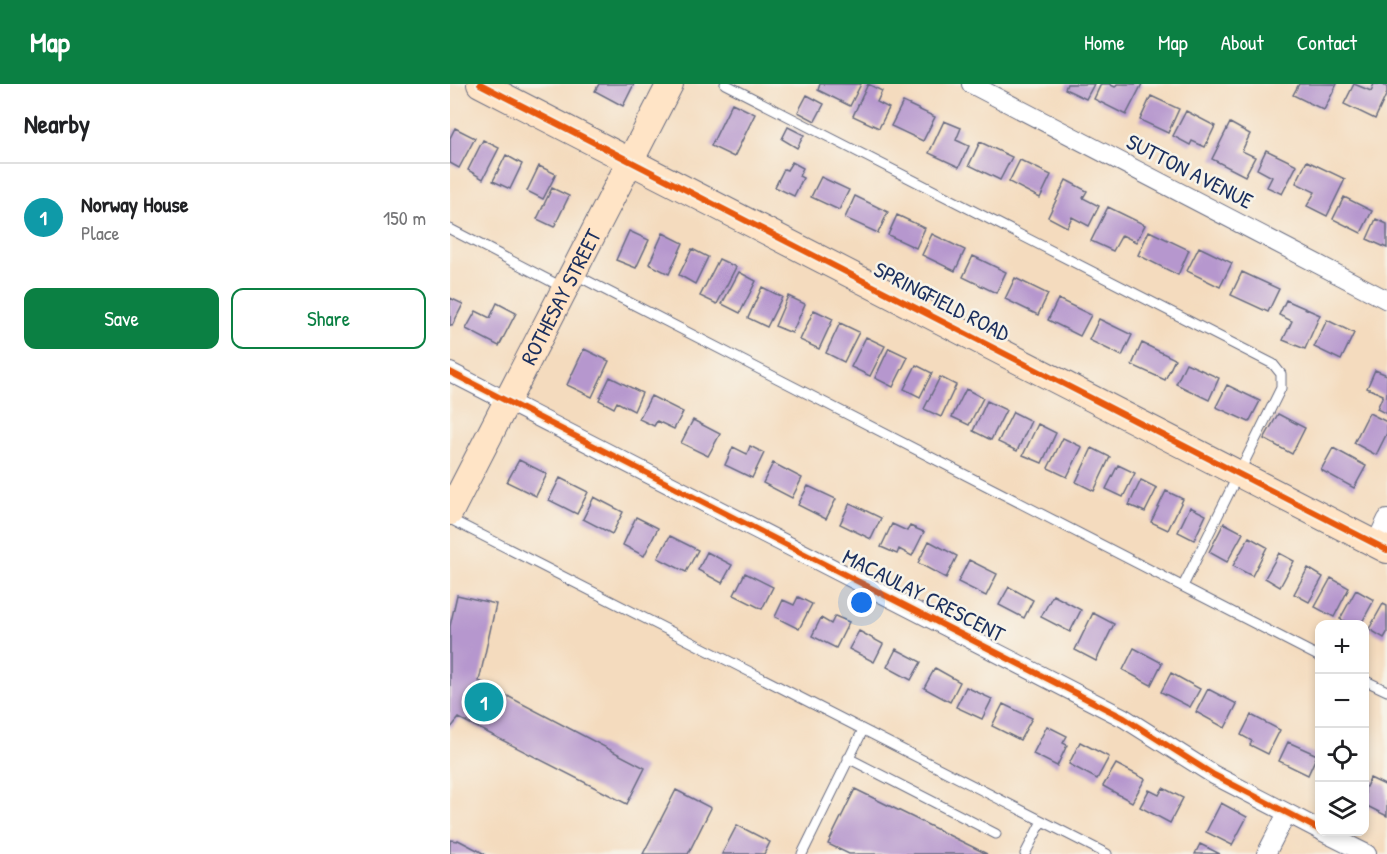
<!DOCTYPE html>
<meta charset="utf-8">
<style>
:root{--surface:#fff;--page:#f2f2f2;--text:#202124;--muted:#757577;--line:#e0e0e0;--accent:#0b8043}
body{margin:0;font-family:"Patrick Hand",sans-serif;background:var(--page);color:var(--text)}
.controls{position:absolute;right:18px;bottom:18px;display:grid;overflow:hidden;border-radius:12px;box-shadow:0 3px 9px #0003}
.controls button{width:54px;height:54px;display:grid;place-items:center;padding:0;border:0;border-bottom:2px solid var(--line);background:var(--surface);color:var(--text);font:30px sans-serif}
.you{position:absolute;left:412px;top:519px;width:21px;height:21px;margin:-15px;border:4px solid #fff;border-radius:50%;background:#1a73e8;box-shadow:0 0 0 9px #1a73e833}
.badge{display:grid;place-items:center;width:39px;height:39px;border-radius:50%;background:var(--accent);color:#fff;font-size:20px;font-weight:700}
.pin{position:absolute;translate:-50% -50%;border:3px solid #fff;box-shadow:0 2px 6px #0006}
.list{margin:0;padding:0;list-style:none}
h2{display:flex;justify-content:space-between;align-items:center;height:78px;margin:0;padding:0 24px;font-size:26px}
h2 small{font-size:20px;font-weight:400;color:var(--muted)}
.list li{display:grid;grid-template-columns:39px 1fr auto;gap:18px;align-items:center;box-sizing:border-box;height:108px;padding:0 24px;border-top:2px solid var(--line)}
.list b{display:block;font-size:22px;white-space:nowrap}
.list p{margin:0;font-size:20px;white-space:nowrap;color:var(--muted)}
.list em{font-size:20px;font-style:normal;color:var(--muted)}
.actions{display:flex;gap:12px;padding:18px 24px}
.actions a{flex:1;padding:14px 0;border:2px solid var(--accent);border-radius:12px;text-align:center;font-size:21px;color:var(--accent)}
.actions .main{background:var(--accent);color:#fff}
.icon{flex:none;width:33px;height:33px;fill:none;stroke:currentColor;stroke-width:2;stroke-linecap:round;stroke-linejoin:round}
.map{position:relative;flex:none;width:937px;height:770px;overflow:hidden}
header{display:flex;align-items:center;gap:36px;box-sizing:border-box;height:84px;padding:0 30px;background:var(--accent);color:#fff}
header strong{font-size:28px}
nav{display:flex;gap:33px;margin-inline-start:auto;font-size:21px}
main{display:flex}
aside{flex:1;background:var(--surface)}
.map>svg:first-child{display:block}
.building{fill:#b697ce}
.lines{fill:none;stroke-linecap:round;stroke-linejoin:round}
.lane-casing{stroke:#676b80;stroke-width:11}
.street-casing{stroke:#676b80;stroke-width:20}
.secondary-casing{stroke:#676b80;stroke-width:28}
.lane{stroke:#fff;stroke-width:9}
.street{stroke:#fff;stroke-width:18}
.secondary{stroke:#ffe4c6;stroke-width:26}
.cycleway-casing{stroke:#f7f3e8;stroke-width:10}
.cycleway{stroke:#e8590c;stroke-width:6}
.labels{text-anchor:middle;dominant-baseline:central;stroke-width:5;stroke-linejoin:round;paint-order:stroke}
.street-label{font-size:22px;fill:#1b2f5e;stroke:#f7f3e8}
</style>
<header>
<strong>Map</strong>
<nav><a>Home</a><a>Map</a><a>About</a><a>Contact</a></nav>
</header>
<main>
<aside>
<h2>Nearby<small></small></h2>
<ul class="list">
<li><span class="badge" style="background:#0f9aa8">1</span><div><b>Norway House</b><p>Place</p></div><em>150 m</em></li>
</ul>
<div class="actions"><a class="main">Save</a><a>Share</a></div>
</aside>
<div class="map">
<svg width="937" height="770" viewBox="0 0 937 770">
<rect width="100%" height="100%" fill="#f7f3e8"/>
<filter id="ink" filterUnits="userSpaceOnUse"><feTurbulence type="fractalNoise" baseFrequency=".0167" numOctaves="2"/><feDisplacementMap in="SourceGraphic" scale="12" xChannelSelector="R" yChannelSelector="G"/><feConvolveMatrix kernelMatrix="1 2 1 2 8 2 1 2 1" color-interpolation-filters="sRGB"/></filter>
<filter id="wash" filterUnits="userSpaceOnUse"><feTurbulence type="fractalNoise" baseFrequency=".008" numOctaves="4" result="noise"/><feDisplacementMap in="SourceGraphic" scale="24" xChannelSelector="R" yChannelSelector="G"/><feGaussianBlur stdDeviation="1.35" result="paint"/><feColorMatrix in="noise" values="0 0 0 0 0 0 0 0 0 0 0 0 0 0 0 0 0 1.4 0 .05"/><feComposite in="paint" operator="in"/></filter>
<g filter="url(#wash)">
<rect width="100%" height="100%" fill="#f4dbbe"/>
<g id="blocks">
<path class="building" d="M149 0H184L173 22 145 7Z
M370 0H411L400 22 368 6Z
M418 0 432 7 427 18 439 24 429 44 403 32Z
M617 0H644L636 15 615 5Z
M651 0H659L665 3 667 0H692L676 31 644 15Z
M849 0H887L874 26 843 11Z
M904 0 921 7 924 0H931L937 3V9L925 35 894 20Z
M357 11 374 20 365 37 348 28Z
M701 12 729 25 718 49 690 36Z
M453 18 485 33 473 57 441 42Z
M282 19 305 30 284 73 261 62Z
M736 27 765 42 755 63 742 57 740 61 723 52Z
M494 37 511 44 506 56 519 62 509 83 479 69Z
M780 39 800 50 792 67 805 73 795 92 762 75Z
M338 43 354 51 347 64 332 55Z
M5 44 25 54 9 84 0 79V54Z
M33 56 49 64 33 95 18 86Z
M530 58 562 73 550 96 519 81Z
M816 66 847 81 832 110 817 103 822 93 807 85Z
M56 71 72 80 60 105 43 97Z
M570 76 601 91 590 114 559 98Z
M857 77 895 95 877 132 857 122 865 108 846 99Z
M342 78 353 84 349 92 353 94 344 112 325 103 334 85 337 86Z
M89 82 106 90 93 115 77 107Z
M371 93 399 106 389 126 361 113Z
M616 96 637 107 633 114 649 122 639 142 622 133 617 143 598 133Z
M102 104 119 112 104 143 87 135Z
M405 112 438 128 428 149 395 134Z
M894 113 922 127 911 149 883 135Z
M658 123 695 141 686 158 672 151 663 167 641 157Z
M447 131 475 144 466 164 438 151Z
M926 135 937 140V164L917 155Z
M179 147 199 156 186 184 166 176Z
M699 147 739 166 728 191 688 171Z
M213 149 233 159 219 190 199 180Z
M482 150 515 166 505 187 472 171Z
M749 163 782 179 770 203 737 187Z
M242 165 258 173 245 200 229 191Z
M523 172 556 188 546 209 513 193Z
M269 175 286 183 267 220 250 212Z
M289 188 306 197 290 229 272 220Z
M792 188 829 205 818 228 781 211Z
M565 194 598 210 588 231 555 215Z
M312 203 332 213 317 243 298 234Z
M338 212 355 220 342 249 325 242Z
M0 214 13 220 2 242 0 241Z
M608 215 641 231 630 252 598 236Z
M836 216 870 231 855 265 833 256 842 237 829 231Z
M47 219 66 229 49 262 16 245 26 227 40 234Z
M364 226 383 235 369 265 350 256Z
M649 235 682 251 672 272 639 256Z
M877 236 904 249 891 276 864 263Z
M390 239 409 248 394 278 376 269Z
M416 253 435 262 420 292 401 283Z
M692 259 725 275 715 296 682 281Z
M439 264 458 273 443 303 425 294Z
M134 265 159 277 142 313 117 301Z
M736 279 769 294 759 316 726 300Z
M466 281 482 289 470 313 454 305Z
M925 286 937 291V330L927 325 933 311 917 304Z
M160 293 192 309 184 327 167 318 164 324 149 316Z
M490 293 506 301 491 333 474 325Z
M777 301 810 317 799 338 766 323Z
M516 305 533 314 519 341 502 333Z
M201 312 233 328 224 345 207 337 204 342 189 335Z
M537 317 556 326 541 356 523 347Z
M563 328 581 337 567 367 548 358Z
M919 329 937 338V349L926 371 904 359Z
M828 330 855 344 842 370 814 355Z
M243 336 270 350 258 372 231 359Z
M588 340 606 349 592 379 573 371Z
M613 354 632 363 617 393 598 384Z
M300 362 314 369 302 394 275 381 283 363 297 370Z
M642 364 660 373 644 407 626 398Z
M883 364 916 382 904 404 871 386Z
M69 376 97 390 86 412 57 398Z
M323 379 352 394 342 414 313 399Z
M668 381 685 389 673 413 656 405Z
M110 394 138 408 127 430 99 416Z
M691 396 707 404 695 428 679 421Z
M358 402 386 415 376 435 348 421Z
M716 407 733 415 718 446 701 438Z
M144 413 173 428 162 450 133 435Z
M400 419 431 434 421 455 390 440Z
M740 423 756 431 744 456 728 448Z
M186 433 208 444 194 472 173 461Z
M774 439 793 449 777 478 759 468Z
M442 440 457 447 460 442 474 448 462 472 449 465 447 470 431 463Z
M220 452 248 466 236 488 208 474Z
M799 453 817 463 802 492 783 482Z
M479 457 507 472 496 494 468 479Z
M257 468 282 481 272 499 248 486Z
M829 469 844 477 830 503 815 494Z
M519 476 547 490 536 512 508 498Z
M858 484 873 493 859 518 844 510Z
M295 489 323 503 312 525 284 511Z
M881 494 899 504 884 533 865 523Z
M559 503 583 516 574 534 549 521Z
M906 506 924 516 911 540H900L890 535Z
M7 511 46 520 29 597 195 684 177 720 9 634 0 645V542Z
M603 511 631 526 620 548 591 533Z
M348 513 362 520 349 545 325 533 333 516 344 521Z
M933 520 937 522V549L934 554 919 545Z
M643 529 664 540 646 577 625 566Z
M385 532 399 538 386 564 362 552 371 534 381 540Z
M409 547 433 560 424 578 399 565Z
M684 564 712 579 701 601 673 586Z
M446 565 471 578 461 596 437 583Z
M485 584 510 598 500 618 474 604Z
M721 589 750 605 740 623 711 608Z
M516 603 542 615 532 635 506 623Z
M758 605 787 620 775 644 746 628Z
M553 620 582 634 570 656 542 642Z
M801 631 830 646 818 670 800 661 802 657 791 651Z
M597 642 617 652 613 659 617 661 607 682 583 670Z
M630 658 659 673 647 695 619 680Z
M838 658 867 671 858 691 829 677Z
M666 680 695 695 682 718 653 702Z
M920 694 937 702V732L915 721V705Z
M713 704 733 714 720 739 690 723 699 706 709 711Z
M405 705 537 770H399L378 760Z
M226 706 261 724 238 770H193Z
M771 719 797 733 782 761 756 748Z
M287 741 320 758 314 770H272Z
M0 756 7 757 8 756 35 770H0Z
M750 760 770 770H745Z"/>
</g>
</g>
<g filter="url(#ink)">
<use href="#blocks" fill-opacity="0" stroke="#676b80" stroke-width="1.5"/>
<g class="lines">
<defs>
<path id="lane" d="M275 0 823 280 831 290V304L733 502
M0 145 112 203
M124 190 870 573
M0 435 657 770
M914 596 937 607
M398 674 546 750
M352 770 413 646
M575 770 592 737"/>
<path id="street" d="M521 0 937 216
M0 288 674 634 764 691 870 746
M925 460 937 435
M873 748 917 770
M816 770 837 729"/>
<g id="secondary">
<path d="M30 0 937 466"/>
<path id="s1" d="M0 428 220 0"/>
</g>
</defs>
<use href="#lane" class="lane-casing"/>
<use href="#street" class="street-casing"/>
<use href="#secondary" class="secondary-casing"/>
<use href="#lane" class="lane"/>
<use href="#street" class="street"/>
<use href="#secondary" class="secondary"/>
<defs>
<path id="cycleway" d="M30 0 937 466
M0 288 674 634 764 691 870 746"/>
</defs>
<use href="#cycleway" class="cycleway-casing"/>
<use href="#cycleway" class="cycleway"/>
</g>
</g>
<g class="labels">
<g class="street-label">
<text transform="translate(740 87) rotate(27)">SUTTON AVENUE</text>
<text stroke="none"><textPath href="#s1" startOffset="242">ROTHESAY STREET</textPath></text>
<text transform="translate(492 217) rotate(27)">SPRINGFIELD ROAD</text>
<text transform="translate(474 511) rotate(27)">MACAULAY CRESCENT</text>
</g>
</g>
</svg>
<div class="controls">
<button>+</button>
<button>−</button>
<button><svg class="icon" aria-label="locate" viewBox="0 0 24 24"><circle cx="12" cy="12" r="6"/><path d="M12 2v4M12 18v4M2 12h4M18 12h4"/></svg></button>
<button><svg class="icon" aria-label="layers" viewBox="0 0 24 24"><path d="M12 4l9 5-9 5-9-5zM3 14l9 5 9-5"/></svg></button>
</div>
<div class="you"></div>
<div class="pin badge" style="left:34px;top:618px;background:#0f9aa8">1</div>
</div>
</main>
